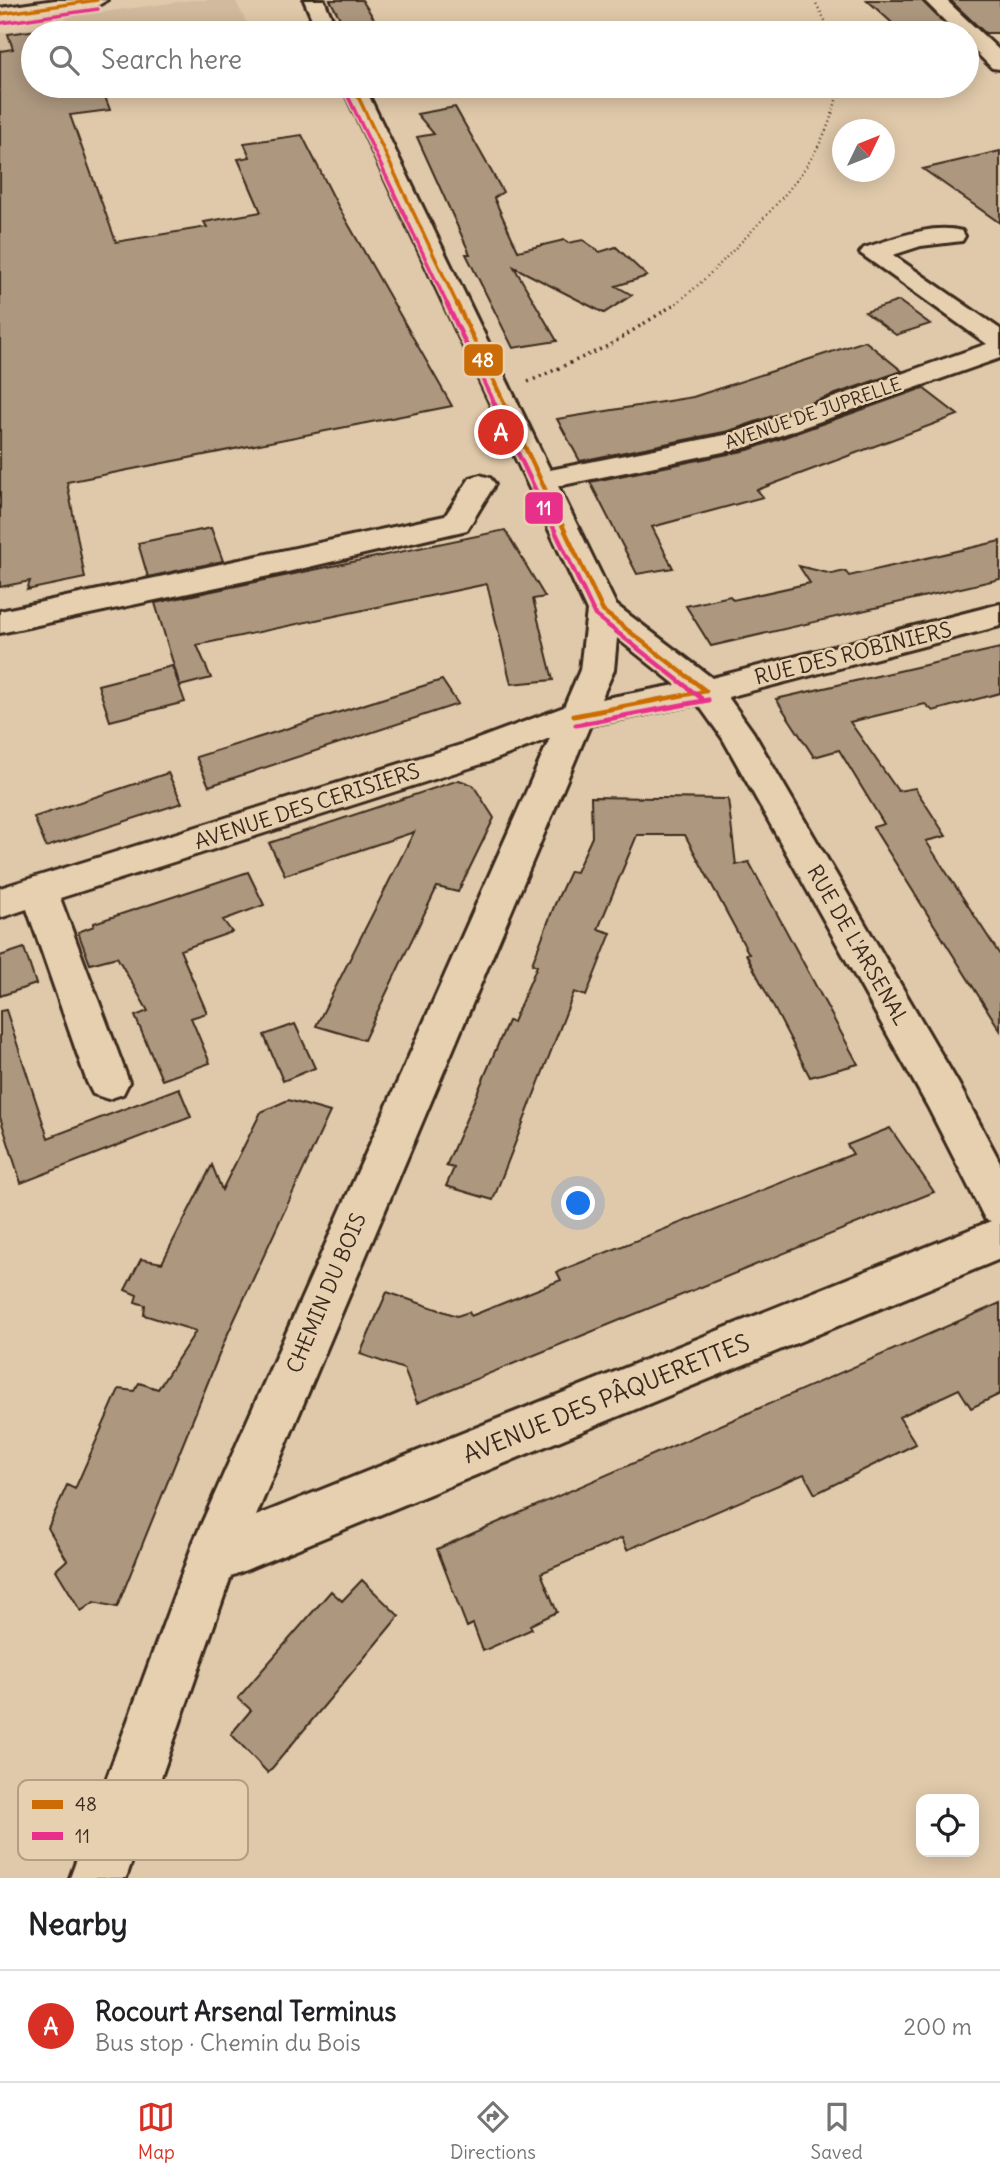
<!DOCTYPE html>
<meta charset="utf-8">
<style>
:root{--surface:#fff;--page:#f6f6f6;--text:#202124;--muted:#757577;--line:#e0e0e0;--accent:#d93025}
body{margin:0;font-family:Delius,sans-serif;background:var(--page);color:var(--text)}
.controls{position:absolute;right:21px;bottom:21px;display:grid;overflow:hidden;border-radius:14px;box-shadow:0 4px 18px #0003}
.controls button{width:63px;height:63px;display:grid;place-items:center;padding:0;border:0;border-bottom:2px solid var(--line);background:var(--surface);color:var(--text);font:35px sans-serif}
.compass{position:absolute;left:832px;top:119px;width:63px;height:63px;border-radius:50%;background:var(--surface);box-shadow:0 4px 18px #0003;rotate:47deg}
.you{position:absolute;left:579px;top:1204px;width:24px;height:24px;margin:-18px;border:5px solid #fff;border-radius:50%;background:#1a73e8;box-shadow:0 0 0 10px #1a73e833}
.badge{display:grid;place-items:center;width:46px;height:46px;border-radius:50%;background:var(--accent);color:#fff;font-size:23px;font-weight:700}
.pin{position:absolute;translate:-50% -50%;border:4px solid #fff;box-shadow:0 2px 7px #0006}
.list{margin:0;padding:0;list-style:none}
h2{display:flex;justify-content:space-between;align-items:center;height:91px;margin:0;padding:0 28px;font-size:30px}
h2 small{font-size:23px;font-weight:400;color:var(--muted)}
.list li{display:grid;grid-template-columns:46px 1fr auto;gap:21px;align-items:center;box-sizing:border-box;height:112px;padding:0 28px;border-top:2px solid var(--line)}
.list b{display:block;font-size:26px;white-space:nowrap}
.list p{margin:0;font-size:23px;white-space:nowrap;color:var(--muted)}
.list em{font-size:23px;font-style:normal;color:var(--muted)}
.icon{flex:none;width:38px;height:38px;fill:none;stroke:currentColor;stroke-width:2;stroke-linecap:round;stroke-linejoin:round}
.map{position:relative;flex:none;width:1000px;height:1878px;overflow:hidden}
.search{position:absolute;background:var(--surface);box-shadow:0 4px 18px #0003;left:21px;right:21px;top:21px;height:77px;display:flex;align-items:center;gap:18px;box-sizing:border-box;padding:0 24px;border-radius:38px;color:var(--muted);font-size:26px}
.sheet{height:203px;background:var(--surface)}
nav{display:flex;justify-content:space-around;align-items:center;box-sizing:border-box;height:98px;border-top:2px solid var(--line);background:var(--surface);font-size:19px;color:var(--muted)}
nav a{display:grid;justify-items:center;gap:4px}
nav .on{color:var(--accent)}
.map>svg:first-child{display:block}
.built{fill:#d1ba9d}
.building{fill:#ad987f;stroke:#3b2a1e;stroke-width:2}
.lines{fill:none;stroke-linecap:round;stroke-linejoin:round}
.minor-casing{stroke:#3b2a1e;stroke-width:6}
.major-casing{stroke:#3b2a1e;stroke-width:6}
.path-far1{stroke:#3b2a1e;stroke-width:2.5;stroke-dasharray:1 3.5;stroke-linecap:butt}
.path{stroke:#3b2a1e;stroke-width:3.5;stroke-dasharray:2 4.5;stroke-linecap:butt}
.minor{fill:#e7d0b0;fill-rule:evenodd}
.major{fill:#e7d0b0;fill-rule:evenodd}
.bus-1-far2-casing{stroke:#e7d0b0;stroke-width:7}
.bus-1-far1-casing{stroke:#e7d0b0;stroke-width:9}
.bus-1-casing{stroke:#e7d0b0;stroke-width:10}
.bus-2-far2-casing{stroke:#e7d0b0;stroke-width:7}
.bus-2-far1-casing{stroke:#e7d0b0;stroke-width:9}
.bus-2-casing{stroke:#e7d0b0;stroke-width:10}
.bus-1-far2{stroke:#cb6c06;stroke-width:3.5}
.bus-1-far1{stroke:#cb6c06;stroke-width:4.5}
.bus-1{stroke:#cb6c06;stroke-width:5}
.bus-2-far2{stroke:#e8308a;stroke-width:3.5}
.bus-2-far1{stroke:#e8308a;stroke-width:4.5}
.bus-2{stroke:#e8308a;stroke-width:5}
.labels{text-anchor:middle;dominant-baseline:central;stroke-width:5;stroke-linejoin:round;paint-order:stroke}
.far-street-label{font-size:18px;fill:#3b2a1e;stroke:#e7d0b0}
.street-label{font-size:21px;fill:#3b2a1e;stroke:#e7d0b0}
.near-street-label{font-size:24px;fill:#3b2a1e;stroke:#e7d0b0}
.key{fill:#e7d0b0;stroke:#b39e84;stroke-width:2}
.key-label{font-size:19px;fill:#3b2a1e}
.line-badge{stroke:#e7d0b0;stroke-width:2.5}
.badge-label{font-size:19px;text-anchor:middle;font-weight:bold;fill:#fff}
</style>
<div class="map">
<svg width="1000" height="1878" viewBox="0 0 1000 1878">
<rect width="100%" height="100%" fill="#e0c9aa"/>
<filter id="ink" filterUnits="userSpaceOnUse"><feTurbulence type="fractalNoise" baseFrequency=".0143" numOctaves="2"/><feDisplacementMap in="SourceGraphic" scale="14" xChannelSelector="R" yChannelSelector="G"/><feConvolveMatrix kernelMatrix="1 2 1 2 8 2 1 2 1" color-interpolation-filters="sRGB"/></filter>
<g filter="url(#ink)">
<path class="built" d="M193 0H235L252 33H33V86H72L0 95V33L67 23 66 17Z"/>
<path class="building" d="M330 0H362L383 33H348Z
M867 0H921L954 33H903Z
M950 0H1000V33H985Z
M184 24 185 33H122Z
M73 25 77 33H33V86H101L110 110 70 115 116 242 207 227 204 222 261 212 238 159 250 157 244 143 302 135 338 206 452 406 67 482 85 578 27 590 30 581 0 587V51L13 49 8 34Z
M455 107 503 192 494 198 518 251 564 240 568 243 583 240 600 252 616 247 647 276 616 286 632 295 604 313 514 267 557 341 513 348 466 254H470L417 137 434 134 417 114Z
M1000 151V223L923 169Z
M899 301 930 324 896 335 865 312Z
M865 341 902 371 729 431 580 461 557 419 693 397Z
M923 388 958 415 757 490 763 497 652 527 673 568 637 574 590 482 748 450Z
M211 528 223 561 148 577 138 543Z
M505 530 545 597 533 599 553 680 511 684 487 584 197 645 211 678 180 686 155 603Z
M1000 541V579L711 646 686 606 730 596 733 600 810 583 799 566 832 574 845 571 849 576Z
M1000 648V693L933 711 925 704 850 722 898 791 915 788 946 836 926 841 1000 955V1030L873 827 884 824 839 750 814 757 776 699Z
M172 666 185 702 110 721 98 685Z
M442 680 458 704 209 786 196 757Z
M168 773 182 803 46 847 34 817Z
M459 780 473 785 494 818 458 892 437 887 364 1040 316 1026 414 832 285 875 269 843Z
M591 797 728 799 736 865 749 862 858 1064 810 1077 746 954H749L685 835H637L598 929 611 933 599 963 586 996 574 992 493 1200 446 1186 454 1168 446 1166 508 1021 513 1022 537 966 532 964 555 904 570 871 576 872 592 837Z
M248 872 264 905 223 920 232 932 180 950 207 1013 191 1018 210 1063 162 1080 135 1016 148 1011 117 957 90 964 78 932 94 926V923Z
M24 948 36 984 0 996V956Z
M6 1010 48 1138 179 1088 191 1117 21 1183 0 1117V1011Z
M295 1024 315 1068 283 1081 264 1035Z
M288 1100 330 1112 225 1340 117 1607 94 1602 81 1611 56 1570 67 1560 48 1528 67 1485 75 1489 119 1389 134 1391 139 1383 158 1389 196 1331 144 1315 145 1305 135 1302 137 1295 125 1290 141 1259 162 1263 212 1165 222 1190 261 1112Z
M890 1128 934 1192 417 1403 404 1369 360 1354 387 1292 457 1316 469 1312 471 1316 561 1280 557 1272 853 1154 847 1145Z
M1000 1303V1394L971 1408 959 1389 899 1417 916 1444 815 1494 804 1474 627 1550 622 1538 541 1573 557 1612 530 1625 532 1629 483 1651 473 1624 467 1627 437 1549Z
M362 1580 399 1616 268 1773 231 1734 251 1710 238 1698 331 1591 342 1601Z"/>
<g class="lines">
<defs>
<path id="minor" d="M304 0H324L338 33H318Z
M924 0H946L1000 51V69L992 68 967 43V33H957Z
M342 86H364L550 470 730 434 987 344 860 253 864 248C894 239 930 223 962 231L965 236 962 241 921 246 893 255 1000 329V358L747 447 558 486 616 605 712 678 1000 604V626L728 697 753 732 958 1083 1000 1162V1259L231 1576 126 1878H70L194 1541 550 738 491 761 60 898 129 1082 123 1094 108 1099 93 1094 87 1082 27 909 0 918V888L467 743 564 707 580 670 587 611ZM617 638 676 685 601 699 614 670ZM698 704 723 739 928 1107 985 1219 991 1221 256 1516 590 725Z
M480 475 490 478 495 484 467 530 283 573 0 633V611L445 516 470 478Z"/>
<path id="major" d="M55 0H107L97 6 0 20V8Z"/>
</defs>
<use href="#minor" class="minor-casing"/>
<use href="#major" class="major-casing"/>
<path class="path-far1" d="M814 0 832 33
M673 306C699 286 721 263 744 239 788 193 828 151 839 86"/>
<path class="path" d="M528 382 610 345 675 304"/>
<use href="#minor" class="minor"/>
<use href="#major" class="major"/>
<defs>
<path id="bus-1-far2" d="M0 14 97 0
M353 86 458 306"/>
<path id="bus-1-far1" d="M457 304 603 611 706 691
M652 701 706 691"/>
<path id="bus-1" d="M574 716 662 699"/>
<path id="bus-2-far2" d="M1 23 98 9
M345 90 448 306"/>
<path id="bus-2-far1" d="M447 304 595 615 701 698
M702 701 708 700"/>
<path id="bus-2" d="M576 725 708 700"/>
</defs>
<use href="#bus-1-far2" class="bus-1-far2-casing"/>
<use href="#bus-1-far1" class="bus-1-far1-casing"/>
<use href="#bus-1" class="bus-1-casing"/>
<use href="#bus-2-far2" class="bus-2-far2-casing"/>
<use href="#bus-2-far1" class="bus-2-far1-casing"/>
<use href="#bus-2" class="bus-2-casing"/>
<use href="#bus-1-far2" class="bus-1-far2"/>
<use href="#bus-1-far1" class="bus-1-far1"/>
<use href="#bus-1" class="bus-1"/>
<use href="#bus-2-far2" class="bus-2-far2"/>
<use href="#bus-2-far1" class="bus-2-far1"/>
<use href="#bus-2" class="bus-2"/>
</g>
</g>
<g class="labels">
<g class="far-street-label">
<text transform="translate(813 413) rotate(-19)">AVENUE DE JUPRELLE</text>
</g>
<g class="street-label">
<text transform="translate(853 653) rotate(-14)">RUE DES ROBINIERS</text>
<text transform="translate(307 806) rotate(-18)">AVENUE DES CERISIERS</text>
<text transform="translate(858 945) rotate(60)">RUE DE L'ARSENAL</text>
<text transform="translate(326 1293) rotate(-67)">CHEMIN DU BOIS</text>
</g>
<g class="near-street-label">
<text transform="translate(606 1398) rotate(-22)">AVENUE DES PÂQUERETTES</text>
</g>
</g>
<rect x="18" y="1780" width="230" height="80" rx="10" class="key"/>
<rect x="32" y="1800" width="31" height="9" fill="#cb6c06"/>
<rect x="32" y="1832" width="31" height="8" fill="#e8308a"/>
<g class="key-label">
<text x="75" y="1811">48</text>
<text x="75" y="1843">11</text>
</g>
<g class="line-badge">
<rect x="463" y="343" width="41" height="34" rx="7" fill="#cb6c06"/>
<rect x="524" y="491" width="40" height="34" rx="7" fill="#e8308a"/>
</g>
<g class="badge-label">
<text x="483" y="367">48</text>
<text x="544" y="515">11</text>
</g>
</svg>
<div class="controls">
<button><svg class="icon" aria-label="locate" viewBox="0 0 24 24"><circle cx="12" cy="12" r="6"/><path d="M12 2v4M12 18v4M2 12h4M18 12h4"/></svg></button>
</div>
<svg class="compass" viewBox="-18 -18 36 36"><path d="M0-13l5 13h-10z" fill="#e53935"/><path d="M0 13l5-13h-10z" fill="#757577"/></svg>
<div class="you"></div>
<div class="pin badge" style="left:501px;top:432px">A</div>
<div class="search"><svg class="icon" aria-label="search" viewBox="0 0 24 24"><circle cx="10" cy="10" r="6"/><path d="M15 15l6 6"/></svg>Search here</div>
</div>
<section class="sheet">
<h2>Nearby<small></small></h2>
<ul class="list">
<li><span class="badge">A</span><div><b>Rocourt Arsenal Terminus</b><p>Bus stop · Chemin du Bois</p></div><em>200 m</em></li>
</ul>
</section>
<nav>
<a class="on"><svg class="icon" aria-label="map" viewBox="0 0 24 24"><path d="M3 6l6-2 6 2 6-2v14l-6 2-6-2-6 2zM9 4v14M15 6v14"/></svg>Map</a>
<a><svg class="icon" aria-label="directions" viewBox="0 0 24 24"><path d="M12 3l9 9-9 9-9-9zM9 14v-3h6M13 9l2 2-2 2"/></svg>Directions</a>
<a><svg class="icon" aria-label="saved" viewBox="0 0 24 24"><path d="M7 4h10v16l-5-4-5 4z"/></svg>Saved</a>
</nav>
